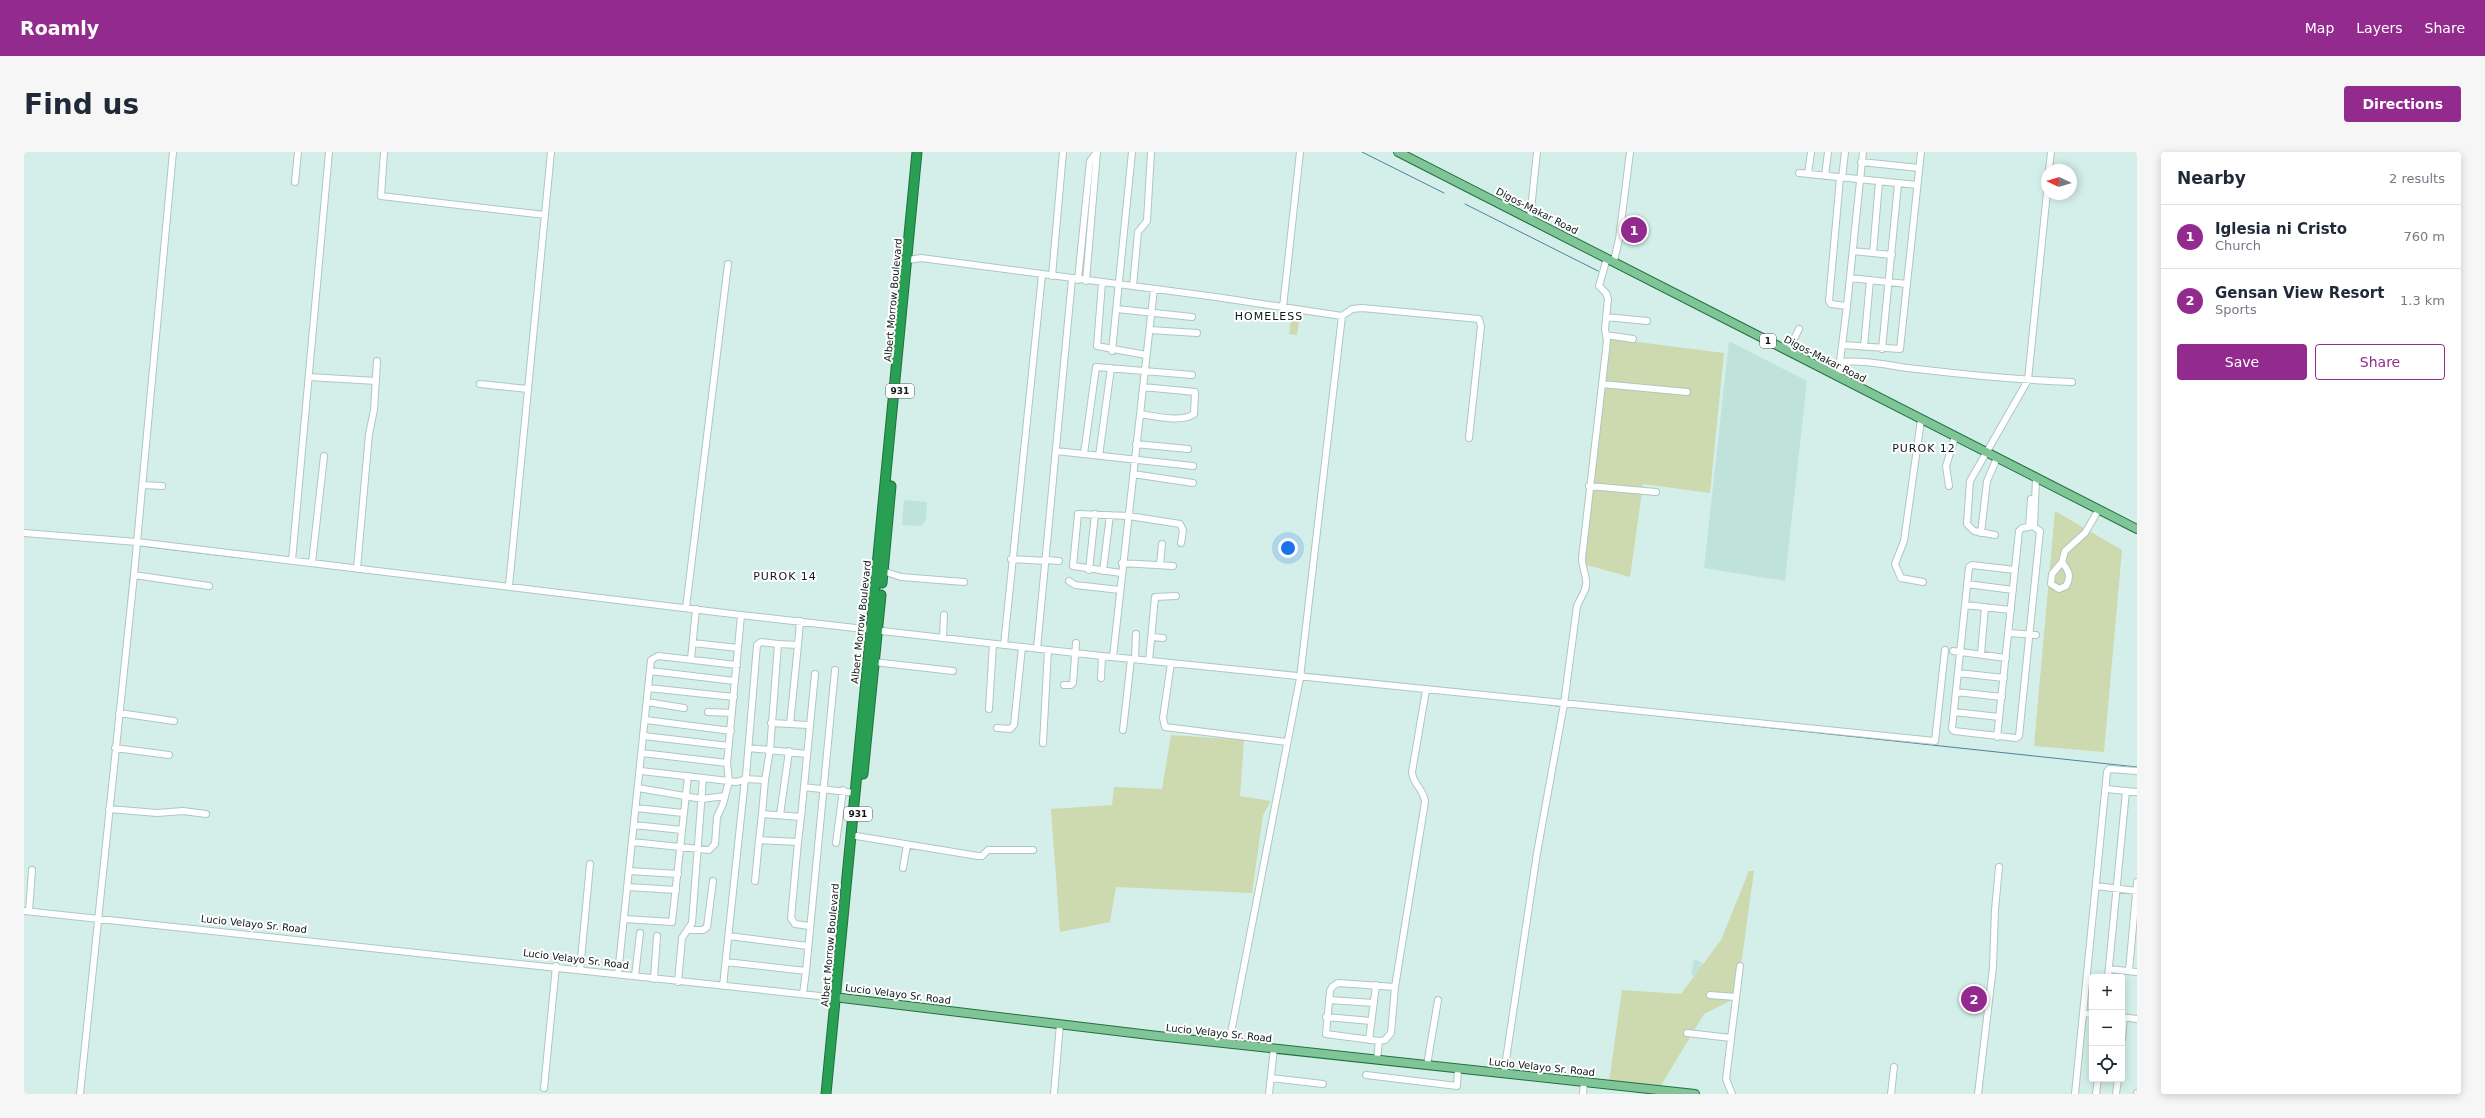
<!DOCTYPE html>
<meta charset="utf-8">
<style>
:root{--surface:#fff;--page:#f6f6f7;--text:#1f2937;--muted:#747a83;--line:#e0e1e3;--accent:#932a8e}
body{margin:0;font-family:"DejaVu Sans",sans-serif;background:var(--page);color:var(--text)}
.controls{position:absolute;right:12px;bottom:12px;display:grid;overflow:hidden;border-radius:4px;box-shadow:0 2px 10px #0003}
.controls button{width:36px;height:36px;display:grid;place-items:center;padding:0;border:0;border-bottom:1px solid var(--line);background:var(--surface);color:var(--text);font:20px sans-serif}
.compass{position:absolute;left:2017px;top:12px;width:36px;height:36px;border-radius:50%;background:var(--surface);box-shadow:0 2px 10px #0003;rotate:274deg}
.you{position:absolute;left:1264px;top:396px;width:14px;height:14px;margin:-10px;border:3px solid #fff;border-radius:50%;background:#1a73e8;box-shadow:0 0 0 6px #1a73e833}
.badge{display:grid;place-items:center;width:26px;height:26px;border-radius:50%;background:var(--accent);color:#fff;font-size:13px;font-weight:700}
.pin{position:absolute;translate:-50% -50%;border:2px solid #fff;box-shadow:0 1px 4px #0006}
.list{margin:0;padding:0;list-style:none}
h2{display:flex;justify-content:space-between;align-items:center;height:52px;margin:0;padding:0 16px;font-size:17px}
h2 small{font-size:13px;font-weight:400;color:var(--muted)}
.list li{display:grid;grid-template-columns:26px 1fr auto;gap:12px;align-items:center;box-sizing:border-box;height:64px;padding:0 16px;border-top:1px solid var(--line)}
.list b{display:block;font-size:15px;white-space:nowrap}
.list p{margin:0;font-size:13px;white-space:nowrap;color:var(--muted)}
.list em{font-size:13px;font-style:normal;color:var(--muted)}
.actions{display:flex;gap:8px;padding:12px 16px}
.actions a{flex:1;padding:9px 0;border:1px solid var(--accent);border-radius:4px;text-align:center;font-size:14px;color:var(--accent)}
.actions .main{background:var(--accent);color:#fff}
.icon{flex:none;width:22px;height:22px;fill:none;stroke:currentColor;stroke-width:2;stroke-linecap:round;stroke-linejoin:round}
.map{position:relative;flex:none;width:2113px;height:942px;overflow:hidden;border-radius:4px}
header{display:flex;align-items:center;gap:24px;box-sizing:border-box;height:56px;padding:0 20px;background:var(--accent);color:#fff}
header strong{font-size:19px}
nav{display:flex;gap:22px;margin-inline-start:auto;font-size:14px}
.intro{display:flex;align-items:center;justify-content:space-between;box-sizing:border-box;height:96px;padding:0 24px}
h1{margin:0;font-size:28px}
.button{padding:10px 18px;border-radius:4px;background:var(--accent);color:#fff;font-size:14px;font-weight:700}
main{display:flex;gap:24px;padding:0 24px}
aside{flex:1;background:var(--surface);border-radius:4px;box-shadow:0 2px 10px #0003}
.map>svg:first-child{display:block}
.built{fill:#bfe3db}
.green{fill:#cdd9ae}
.lines{fill:none;stroke-linecap:round;stroke-linejoin:round}
.stream{stroke:#4f809f;stroke-width:1}
.minor-casing{stroke:#aec7c1;stroke-width:8}
.major-casing{stroke:#20703e;stroke-width:10}
.highway-casing{stroke:#20703e;stroke-width:11}
.minor{stroke:#fff;stroke-width:6}
.major{stroke:#7fc598;stroke-width:8}
.highway{stroke:#299f53;stroke-width:9}
.labels{text-anchor:middle;dominant-baseline:central;stroke-width:4;stroke-linejoin:round;paint-order:stroke}
.shield{fill:#fff;stroke:#575e5d;stroke-width:1}
.shield-label{font-size:9px;font-weight:bold;fill:#0f1917}
.street-label{font-size:10px;fill:#0f1917;stroke:#fff}
.neighbourhood-label{font-size:11px;letter-spacing:1px;fill:#0f1917;stroke:#fff}
</style>
<header>
<strong>Roamly</strong>
<nav><a>Map</a><a>Layers</a><a>Share</a></nav>
</header>
<div class="intro"><h1>Find us</h1><a class="button">Directions</a></div>
<main>
<div class="map">
<svg width="2113" height="942" viewBox="0 0 2113 942">
<rect width="100%" height="100%" fill="#d4efe9"/>
<path class="built" d="M1705 189 1783 229 1761 429 1680 416Z
M880 348 903 350 902 368 897 374 878 373Z
M1670 807 1683 813 1681 825 1667 823Z"/>
<path class="green" d="M1268 162 1276 163 1273 183 1265 182Z
M1582 186 1700 201 1686 341 1619 332 1606 425 1559 412Z
M2031 359 2098 398 2080 600 2010 594Z
M1147 583 1220 588 1216 644 1247 649 1239 663 1228 741 1092 735 1086 770 1036 780 1027 657 1088 653 1090 635 1138 637Z
M1725 719H1730L1713 842 1704 850 1680 862 1636 935 1585 930 1598 838 1657 842 1697 788Z"/>
<g class="lines">
<path class="stream" d="M1338 0 1420 41
M1441 52 1574 119
M118 394 218 406
M103 462 107 420
M1526 553 1534 554
M1562 556 2113 615"/>
<defs>
<path id="minor" d="M360 0 357 44 521 63
M1837 10 1895 16
M2025 18 2027 0
M1775 21 1893 33
M1784 22 1787 0
M1801 24 1804 0
M1816 26 1805 149 1807 152 1823 154
M1818 26 1821 0
M271 30 274 0
M1506 67 1513 0
M1829 99 1868 103
M1849 101 1855 30
M884 108 897 106 1192 145 1318 164
M1590 109 1595 87 1606 0
M1028 124 1039 0
M1826 126 1883 132
M1054 128 1066 9 1073 0
M1062 129 1073 0
M1078 131 1073 194 1122 203
M1109 134 1114 80 1123 69 1127 0
M1259 155 1276 0
M1093 157 1168 165
M1582 165 1623 169
M1126 178 1173 181
M1582 183 1609 187
M1819 193 1876 197 1897 0
M1840 195 1846 128
M1858 197 1874 32
M1088 199 1108 0
M1764 199 1775 177
M1817 210C1847 208 1864 214 1893 217 1944 223 1996 228 2048 230
M285 225 352 229
M1814 225 1823 154 1839 0
M456 232 504 237
M1578 232 1663 240
M1116 262C1130 264 1157 271 1170 262L1171 240 1119 235
M1897 268 1880 389 1871 412 1877 426 1899 430
M1112 292 1164 297
M1032 299 1169 314
M1060 302 1072 215 1168 223
M1075 304 1087 216
M1109 322 1169 331
M118 333 138 334
M1565 334 1632 340
M1925 334 1922 314 1931 285
M0 381 113 390 717 463 1078 504 1911 589 1921 498
M1957 381 1963 329 1973 306
M1971 383 1950 379 1943 372 1946 329 2004 228 2023 40
M987 407 1022 409
M1022 408 1035 409
M268 409 305 0
M2038 410C2044 418 2048 424 2042 434L2035 437 2027 432 2028 422 2038 410 2041 399 2061 381 2075 357
M288 411 300 304
M1098 411 1149 414
M1136 413 1138 392
M333 417 345 282 350 258 353 209
M1065 418 1071 362
M1991 418 1948 413 1945 415 1928 577 1930 579 1992 586 1995 584 2016 379 2010 375 2012 326
M859 419 877 425 940 430
M1079 419 1086 363
M1097 421 1049 414 1054 362 1105 364 1156 372 1159 378 1157 391
M110 423 185 434
M1045 429 1051 433 1096 438
M1943 432 1989 438
M485 434 527 0
M1941 453 1987 458
M662 456 704 112
M1984 481 2012 483
M919 485 920 463
M1128 485 1139 486
M754 492 774 493 766 572 784 573
M774 493 776 469
M980 493 1018 123
M714 496 717 463
M1013 497 1048 127
M1929 499 1982 506
M1957 502 1961 455
M1089 505 1130 137
M667 507 672 457
M1111 507 1112 482
M1125 509 1131 445 1152 444
M850 510 929 519
M1147 511 1139 566 1141 575 1263 590
M626 519 711 529
M1934 521 1980 526
M791 522 780 635 831 641
M1077 526 1078 504
M1040 533H1047L1049 531 1052 491
M624 536 710 545
M1932 540 1978 545
M623 550 660 556
M965 557 969 492
M684 560 708 561
M1930 560 1975 565
M95 561 150 569
M622 568 707 579
M747 571 766 572
M973 576 986 577 990 573 998 495
M1099 578 1107 507
M620 584 705 594
M1973 585 1995 379 1998 376 2005 375 2007 347
M1019 591 1024 498
M91 596 145 603
M724 596 746 598 741 628 721 627 722 624 733 493 737 490 754 492 746 598 782 602
M618 601 703 611
M617 619 679 626 668 771 658 786 654 830
M679 626 713 630 721 627
M741 628 738 662 777 665 780 635
M614 636 678 647 701 644
M2082 637 2113 640
M612 656 659 661
M85 657 133 661 159 659 182 662
M738 662 735 688 774 690 777 665
M756 663 765 599
M610 673 658 678
M832 684 954 704H958L964 698H1009
M608 690 685 698 691 692 693 665 699 652 705 629 703 611 714 496 669 491
M774 690 767 766 771 772 785 774
M812 691 819 638
M879 716 883 693
M605 719 654 722
M731 729 735 688
M2072 734 2113 739
M604 735 652 738
M0 759 814 846
M5 759 8 718
M601 767 648 770 664 624
M665 778H679L683 775 689 729
M705 784 784 794
M702 810 782 819 811 518
M2085 817 2113 820
M556 818 566 712
M2105 819 2113 730
M594 822 627 508 634 504 713 513
M611 824 616 781
M2084 825 2102 639
M630 827 633 784
M699 834 721 627
M779 842 782 819
M1686 843 1712 845
M1305 848 1350 851
M2059 861 2068 862
M1302 865 1347 869
M2098 865 2113 867
M1663 881 1707 886
M2098 887 2100 865
M1345 888 1352 833
M1355 889 1302 882 1306 839 1308 835 1314 831 1371 835
M1205 891 1276 526 1318 164 1328 157 1338 156 1455 167 1457 174 1445 286
M1353 907 1355 889 1361 888 1367 881 1371 835 1401 650C1400 637 1389 633 1388 620L1402 538
M1403 913 1414 848
M1480 921 1513 701 1540 552 1553 454C1556 446 1564 437 1562 428 1561 420 1558 415 1558 406L1583 189 1581 177 1584 147 1582 141 1575 134 1583 106
M1342 923 1433 934 1434 916
M1247 926 1299 932
M520 936 532 814
M56 942 110 423 149 0
M1030 942 1036 872
M1245 942 1250 896
M1559 942 1560 930
M1708 942 1702 927 1716 814
M1867 942 1870 915
M1954 942 1969 815 1971 758 1975 715
M2051 942 2083 620 2085 617 2113 619
M2072 942 2074 927
M2092 942 2094 927
M2113 942V941"/>
<path id="major" d="M1374 0 2113 377
M818 846 1134 884 1671 942"/>
<path id="highway" d="M858 431 867 334
M839 622 857 443
M802 942 893 0"/>
</defs>
<use href="#minor" class="minor-casing"/>
<use href="#major" class="major-casing"/>
<use href="#highway" class="highway-casing"/>
<use href="#minor" class="minor"/>
<use href="#major" class="major"/>
<use href="#highway" class="highway"/>
</g>
<g class="labels">
<g class="shield">
<rect x="1736" y="182" width="16" height="14" rx="3"/>
<rect x="862" y="232" width="28" height="14" rx="3"/>
<rect x="820" y="655" width="28" height="14" rx="3"/>
</g>
<g class="shield-label">
<text x="1744" y="189">1</text>
<text x="876" y="239">931</text>
<text x="834" y="662">931</text>
</g>
<g class="street-label">
<text transform="translate(1513 59) rotate(27)">Digos-Makar Road</text>
<text transform="translate(869 148) rotate(-85)">Albert Morrow Boulevard</text>
<text transform="translate(1801 207) rotate(27)">Digos-Makar Road</text>
<text transform="translate(837 470) rotate(-84)">Albert Morrow Boulevard</text>
<text transform="translate(230 772) rotate(6)">Lucio Velayo Sr. Road</text>
<text transform="translate(806 793) rotate(-85)">Albert Morrow Boulevard</text>
<text transform="translate(552 807) rotate(7)">Lucio Velayo Sr. Road</text>
<text transform="translate(874 842) rotate(7)">Lucio Velayo Sr. Road</text>
<text transform="translate(1195 881) rotate(6)">Lucio Velayo Sr. Road</text>
<text transform="translate(1518 915) rotate(6)">Lucio Velayo Sr. Road</text>
</g>
<g class="neighbourhood-label">
<text x="1245" y="164">HOMELESS</text>
<text x="1900" y="296">PUROK 12</text>
<text x="761" y="424">PUROK 14</text>
</g>
</g>
</svg>
<div class="controls">
<button>+</button>
<button>−</button>
<button><svg class="icon" aria-label="locate" viewBox="0 0 24 24"><circle cx="12" cy="12" r="6"/><path d="M12 2v4M12 18v4M2 12h4M18 12h4"/></svg></button>
</div>
<svg class="compass" viewBox="-18 -18 36 36"><path d="M0-13l5 13h-10z" fill="#e53935"/><path d="M0 13l5-13h-10z" fill="#747a83"/></svg>
<div class="you"></div>
<div class="pin badge" style="left:1610px;top:78px">1</div>
<div class="pin badge" style="left:1950px;top:847px">2</div>
</div>
<aside>
<h2>Nearby<small>2 results</small></h2>
<ul class="list">
<li><span class="badge">1</span><div><b>Iglesia ni Cristo</b><p>Church</p></div><em>760 m</em></li>
<li><span class="badge">2</span><div><b>Gensan View Resort</b><p>Sports</p></div><em>1.3 km</em></li>
</ul>
<div class="actions"><a class="main">Save</a><a>Share</a></div>
</aside>
</main>
